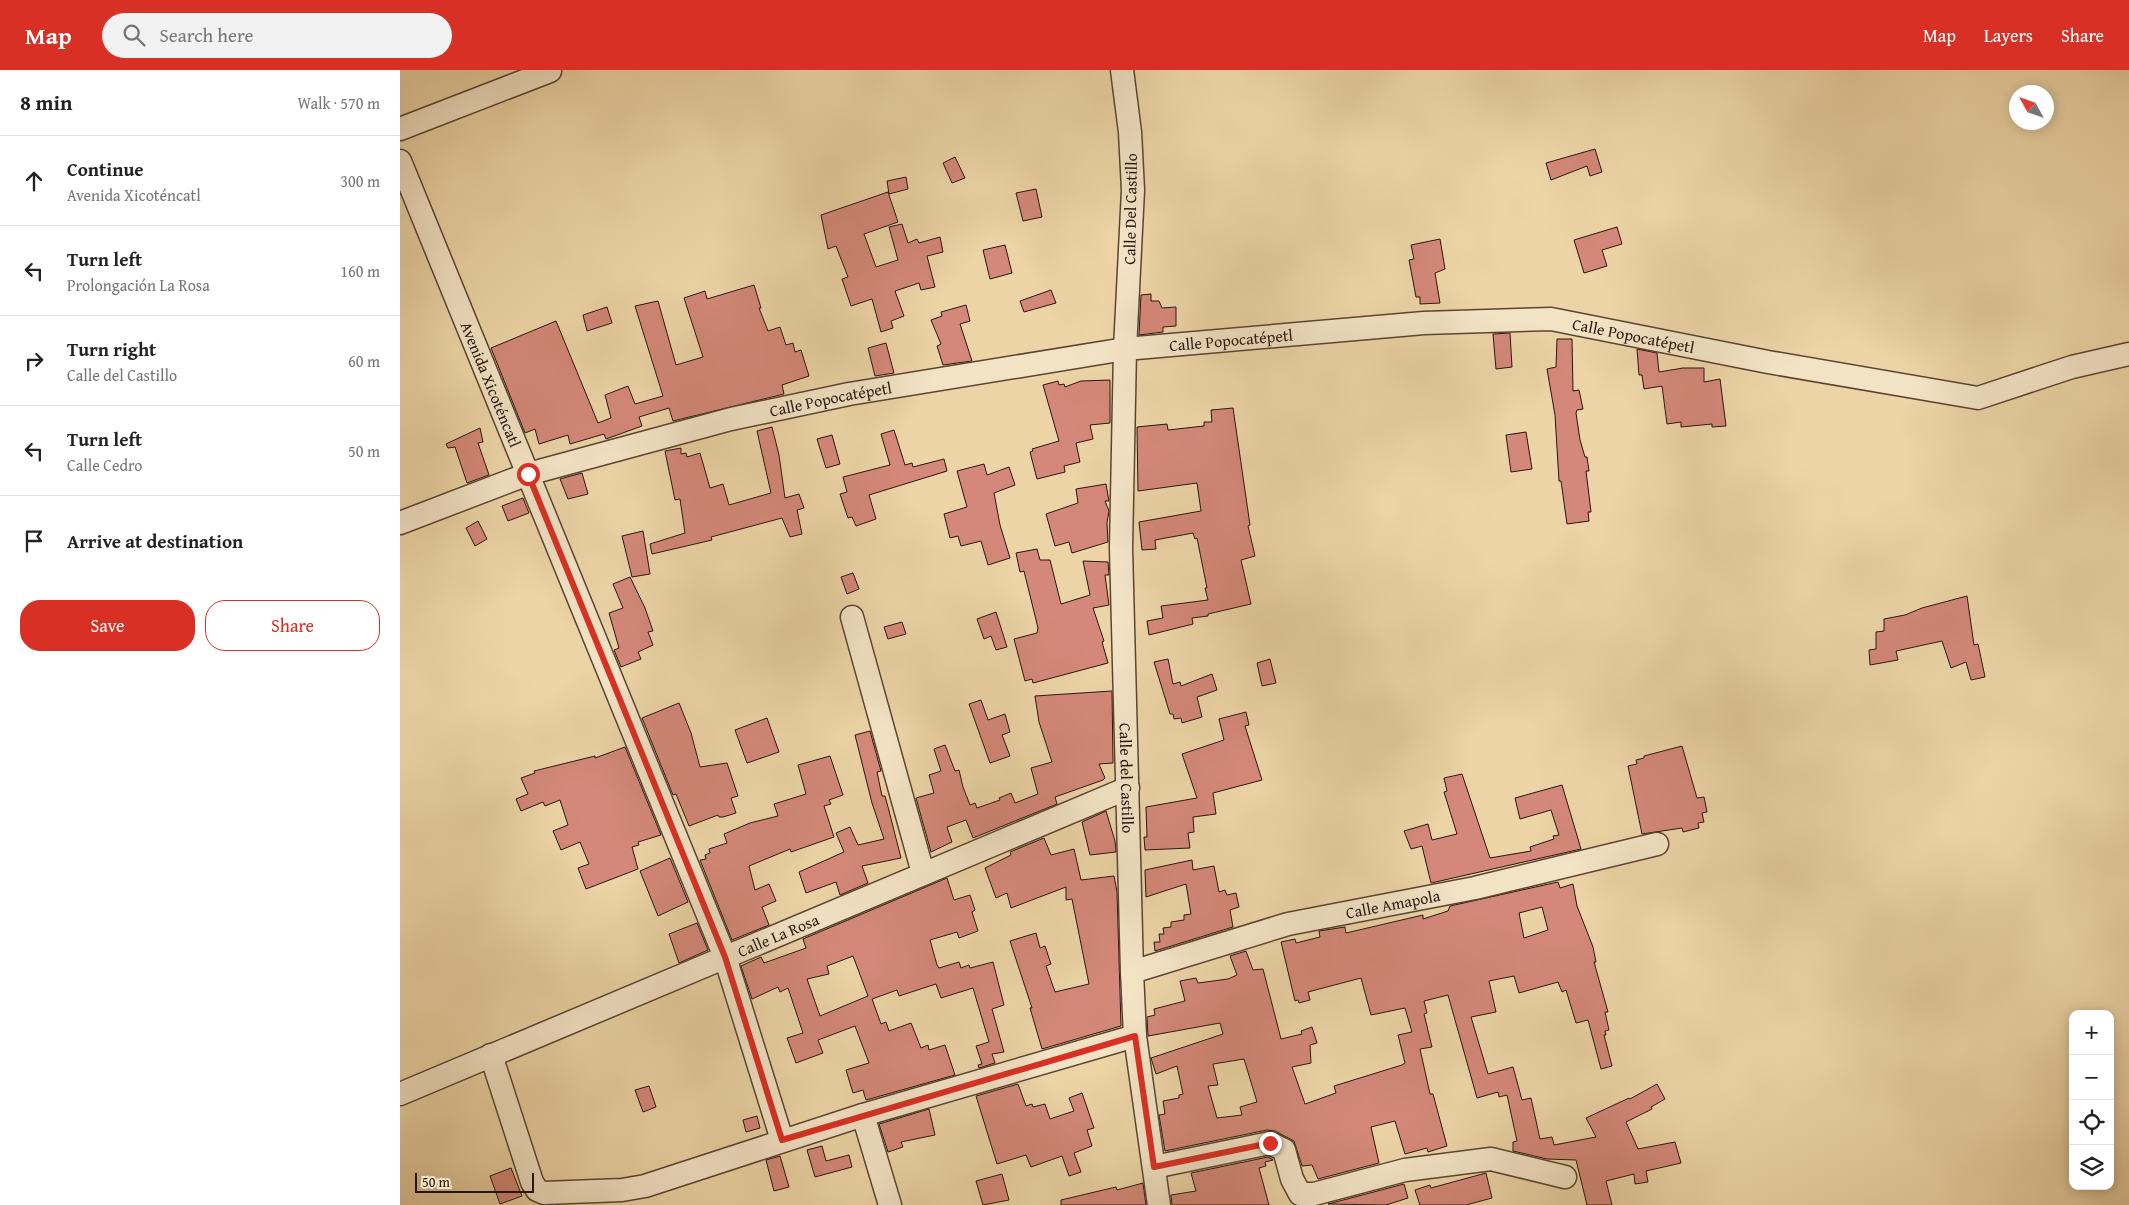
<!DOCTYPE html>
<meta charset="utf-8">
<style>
:root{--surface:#fff;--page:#f2f2f2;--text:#222;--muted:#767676;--line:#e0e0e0;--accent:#d93025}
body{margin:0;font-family:"Gentium Book Plus",serif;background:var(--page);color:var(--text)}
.controls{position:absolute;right:15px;bottom:15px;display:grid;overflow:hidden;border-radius:10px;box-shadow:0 2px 12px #0003}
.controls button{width:45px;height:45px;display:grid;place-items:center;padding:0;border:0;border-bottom:1px solid var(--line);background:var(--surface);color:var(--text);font:25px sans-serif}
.compass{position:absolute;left:1609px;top:15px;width:45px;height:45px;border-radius:50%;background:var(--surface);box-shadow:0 2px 12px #0003;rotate:310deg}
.scale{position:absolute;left:15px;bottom:12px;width:119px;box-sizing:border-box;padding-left:5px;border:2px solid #29150b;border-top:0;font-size:14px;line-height:18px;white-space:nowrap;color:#29150b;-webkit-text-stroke:4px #f3e3c5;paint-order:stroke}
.stop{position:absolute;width:15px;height:15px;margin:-11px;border:4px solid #d93025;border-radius:50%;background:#fff}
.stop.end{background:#d93025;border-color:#fff;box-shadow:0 1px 5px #0008}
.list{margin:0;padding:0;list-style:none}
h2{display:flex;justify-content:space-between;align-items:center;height:65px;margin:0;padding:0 20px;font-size:21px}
h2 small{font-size:16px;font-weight:400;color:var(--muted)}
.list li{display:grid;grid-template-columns:32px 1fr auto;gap:15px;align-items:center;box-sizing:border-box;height:90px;padding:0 20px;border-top:1px solid var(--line)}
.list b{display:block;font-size:19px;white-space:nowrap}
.list p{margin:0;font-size:16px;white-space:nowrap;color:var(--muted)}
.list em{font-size:16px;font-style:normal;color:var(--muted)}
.actions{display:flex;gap:10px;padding:15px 20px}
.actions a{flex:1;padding:11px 0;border:1px solid var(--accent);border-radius:20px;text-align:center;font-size:18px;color:var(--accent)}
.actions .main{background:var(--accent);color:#fff}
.icon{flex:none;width:28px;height:28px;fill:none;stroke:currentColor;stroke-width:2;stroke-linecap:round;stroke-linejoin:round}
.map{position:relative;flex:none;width:1729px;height:1135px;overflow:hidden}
header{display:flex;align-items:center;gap:30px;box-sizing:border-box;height:70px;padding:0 25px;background:var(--accent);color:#fff}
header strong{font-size:24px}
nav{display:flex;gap:28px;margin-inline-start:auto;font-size:18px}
.search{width:350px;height:45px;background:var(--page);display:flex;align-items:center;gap:12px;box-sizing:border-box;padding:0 18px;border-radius:28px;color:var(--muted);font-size:19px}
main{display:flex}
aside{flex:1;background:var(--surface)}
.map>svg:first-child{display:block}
.building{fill:#d48879;stroke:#29150b;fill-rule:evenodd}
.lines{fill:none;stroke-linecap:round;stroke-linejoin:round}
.minor-casing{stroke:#5a4532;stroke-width:25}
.minor{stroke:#f3e3c5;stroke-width:22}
.route{stroke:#d93025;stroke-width:6}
.labels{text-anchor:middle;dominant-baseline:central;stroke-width:4;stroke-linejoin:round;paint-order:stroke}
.street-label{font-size:16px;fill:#29150b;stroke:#f3e3c5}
</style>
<header>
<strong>Map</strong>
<div class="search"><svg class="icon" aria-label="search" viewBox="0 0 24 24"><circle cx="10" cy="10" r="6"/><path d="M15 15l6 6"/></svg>Search here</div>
<nav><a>Map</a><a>Layers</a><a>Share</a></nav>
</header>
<main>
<aside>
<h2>8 min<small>Walk · 570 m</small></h2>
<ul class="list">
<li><svg class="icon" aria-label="ahead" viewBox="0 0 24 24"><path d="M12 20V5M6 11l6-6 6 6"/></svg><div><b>Continue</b><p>Avenida Xicoténcatl</p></div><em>300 m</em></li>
<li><svg class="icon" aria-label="left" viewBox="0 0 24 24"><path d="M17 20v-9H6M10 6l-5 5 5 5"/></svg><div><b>Turn left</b><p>Prolongación La Rosa</p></div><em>160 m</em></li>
<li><svg class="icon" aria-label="right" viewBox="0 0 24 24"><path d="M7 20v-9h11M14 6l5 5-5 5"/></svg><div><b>Turn right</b><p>Calle del Castillo</p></div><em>60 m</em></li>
<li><svg class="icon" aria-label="left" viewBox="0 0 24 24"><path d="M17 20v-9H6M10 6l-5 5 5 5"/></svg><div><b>Turn left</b><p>Calle Cedro</p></div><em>50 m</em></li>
<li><svg class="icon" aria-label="arrive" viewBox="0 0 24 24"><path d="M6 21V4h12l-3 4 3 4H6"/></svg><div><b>Arrive at destination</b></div></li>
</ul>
<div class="actions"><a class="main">Save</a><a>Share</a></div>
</aside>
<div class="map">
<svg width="1729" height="1135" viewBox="0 0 1729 1135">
<rect width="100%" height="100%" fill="#ecd4a6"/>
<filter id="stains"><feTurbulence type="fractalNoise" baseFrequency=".004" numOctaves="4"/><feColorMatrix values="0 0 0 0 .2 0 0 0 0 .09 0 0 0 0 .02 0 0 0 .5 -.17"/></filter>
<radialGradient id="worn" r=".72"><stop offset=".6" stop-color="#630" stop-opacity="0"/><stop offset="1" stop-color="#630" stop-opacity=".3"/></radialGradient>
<path class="building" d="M1195 79 1202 102 1190 106 1187 96 1151 110 1146 93Z
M555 87 565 108 552 113 543 93Z
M506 107 508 119 489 124 487 111Z
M636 119 642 147 623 151 616 123Z
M488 122 498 152 464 164 476 197 498 190 489 157 502 154 508 173 517 169 519 173 540 167 543 182 527 186 535 217 521 220 519 213 495 221 504 246 491 251 493 258 481 262 472 229 451 236 442 209 448 207 436 176 428 179 421 145Z
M1217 157 1222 174 1202 180 1207 196 1184 203 1174 170Z
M1040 169 1045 199 1035 203 1040 233 1020 234V227H1016L1009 190 1014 189 1011 175Z
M605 175 612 203 590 209 583 180Z
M354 215 361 238H359L368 261 380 257 386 275 393 273 395 282 401 280 409 306 382 315 384 324 273 351 269 338 239 347 242 356 206 369 204 364 170 374 168 365 139 374 135 359 125 363 91 278 156 251 198 353 211 348 205 325 228 316 235 334 263 326 235 236 258 231 276 295 303 287 284 228 305 221 307 229Z
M651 220 656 233 624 242 620 231Z
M751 224V231H759L762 238 776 237V256L763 257V262L739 265 741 225Z
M566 235 570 251 560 254 572 291 543 295 537 276 541 274 531 250 542 246 541 242Z
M207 237 212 253 187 261 183 245Z
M1110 263 1112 297 1096 299 1093 264Z
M1157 269H1172L1173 321 1179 320 1183 339 1177 340 1176 343 1180 370 1185 387H1187L1189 401H1186L1191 442H1188L1189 451 1167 454 1161 411H1159L1155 345 1147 299 1156 297Z
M486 273 494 303 475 306 468 278Z
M1237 279 1257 283 1259 302 1283 298H1304V312L1320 309 1326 356 1312 357V354L1281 357V352L1267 354 1262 316 1244 319 1242 305H1239Z
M710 310V353L690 355 693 369 676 373 680 392 664 396 665 402 637 409 630 382 633 381 632 379 659 371 643 315 658 311 659 315 664 314 665 317 681 311Z
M833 338 850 455 848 456 855 486 841 490 851 534 808 544V546L792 548 793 554 749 565 747 551 763 548 761 536 808 530 805 518H807L797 468 795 469 793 463 755 470 756 479 742 480 739 452 801 441 797 413 738 421 737 357 767 354 768 360 804 356V352H812L811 340Z
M372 357 379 385 385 428 399 424 404 438 397 440 402 464 390 467 382 448 311 467 312 470 252 484 250 474 285 463 280 429 275 430 265 381 281 378V384L286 383 287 387 300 383 310 418 323 414 329 435 371 423 357 361Z
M80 358 83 372 78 373 89 405 67 413 55 377 48 378 46 374Z
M494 360 505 395 512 393 513 397 544 389 547 401 469 425 476 449 456 456 452 447 448 448 440 424 447 422 443 407 490 395 481 364Z
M1126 362 1132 399 1111 402 1106 365Z
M432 365 440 394 426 398 417 369Z
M584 394 587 405 609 397 615 415 594 423 600 455 610 488 588 495 581 471 561 476 558 466 550 468 544 444 567 437 557 401Z
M182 403 188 424 168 429 160 409Z
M706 414 709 431H705L709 441 707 453 708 472 672 483 669 472 655 476 646 444 678 433 676 419Z
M123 428 129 443 108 451 102 436Z
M78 451 87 469 75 476 66 458Z
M243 461 250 504 232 507 222 466Z
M637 479 640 490H650L661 534 690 525 683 491 708 492 709 505H705L709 535 693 538 704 571 702 572 708 593 633 613 632 609 625 611 614 569 637 563 638 558 624 501 620 502 616 483Z
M453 503 459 519 447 524 441 507Z
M230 507 245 538 253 561 248 562 253 575 238 582 241 589 221 597 214 580 219 578 209 543 223 538 213 514Z
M1567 526 1574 575 1578 574 1585 607 1571 610 1566 592 1551 598 1542 571 1496 581 1498 590 1470 595 1469 580 1476 579V562L1484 561V549L1505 545 1522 538Z
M596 542 607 577 596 580 591 566 584 569 577 549Z
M502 552 506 564 488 569 484 557Z
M768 589 773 614 780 612 781 616 812 604 817 620 797 627 802 647 782 653 781 648 774 649 773 644H770L754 592Z
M870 589 876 613 862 616 857 593Z
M712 621 713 693 699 694 705 708 703 710 655 727 657 734 573 768 566 750 547 757 552 772 531 782 516 728 534 723 529 705 541 701 534 679 545 675 555 701 559 700 563 717 570 735 575 733 577 738 600 730 599 728 611 723 615 733 638 724 631 698 652 692 639 652 635 626Z
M581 630 588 650 605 644 610 662 602 665 610 686 590 693 569 634Z
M279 633 291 663 300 697 327 693 338 726 331 728 336 743 323 747H319L318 745 289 756 276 724 273 725 242 648Z
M846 642 849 655 845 656 862 710 813 723 816 744 793 747 794 762 788 763 790 778 745 780 744 767H747L746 737 797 728 782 684 824 670 819 649Z
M367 648 379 682 347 693 335 660Z
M470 661 481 701 477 702 482 726H485L488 737 501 788 462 796 468 813 440 825 436 812 406 823 399 802 444 782 436 763 450 757 458 775 484 769 472 733 455 665Z
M1282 676 1297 728 1304 727 1307 742 1302 743 1304 752 1298 753 1299 758 1283 762 1282 758 1242 764 1228 696 1237 694 1236 690 1244 688V686Z
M225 677 261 765 238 772 239 775 232 777 238 799 186 819 178 798 189 794 180 772 161 780 153 761 168 755 160 730 145 736 143 732 121 741 116 729 128 724 121 708 135 703 134 701 195 686V688Z
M430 686 443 725 429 730 431 734 424 736 434 767 391 782 390 779 349 796 355 820 369 814 376 831 362 837 369 855 332 870 300 790 306 789 305 785 310 783 309 779 327 773 324 764 350 753 378 746 374 734 406 724 398 695Z
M1062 704 1090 788 1131 781 1130 777 1154 769 1153 766 1159 765 1151 740 1120 749 1115 728 1162 715 1181 779 1031 813 1022 776 1011 779 1004 761 1028 754 1032 770 1057 764 1044 722 1047 721 1044 708Z
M706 741 715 771 716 782 690 785 682 752Z
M644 768 651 785 674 779 681 810 714 806 717 822 721 956 642 979 630 938H632L610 871 636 863 640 878 645 876 651 894 646 896 655 922 689 914 672 829 666 830V817L611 838 607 823 596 828 585 798 611 785 610 782Z
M270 788 288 832 258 846 240 801Z
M792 790 793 800 814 796 819 822 825 820 827 825 836 823 839 837 830 840 833 857 755 881 754 872H760L759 864H764L763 858 771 857V852L784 850V845L791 844 786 814 746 827 745 800Z
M547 808 554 830 570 825 575 840 572 842 578 861 559 868 557 862 530 870 537 895 539 898 559 892 561 898 569 895 570 898 593 892 604 935 592 939 604 982 592 984 595 993 579 998 578 995 582 994 576 976 589 972 573 918 541 928 536 914 499 926 497 920 472 929 481 954 486 952 489 961 511 953 521 978 528 975 529 980 545 975 555 1005 466 1030 463 1020 453 1023 446 1000 469 993 455 956 418 970 423 983 396 993 387 968 403 963 388 918 380 922 378 917 352 929 341 896 361 887 364 893 406 878 403 869ZM453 886 468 926 420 946 407 909 429 904 427 896Z
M1158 812 1160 818 1173 814 1177 836 1193 877 1196 892H1194L1208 942H1205L1209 960 1205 961 1206 965H1204L1212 996 1201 999 1188 950 1176 953 1166 920 1162 922 1158 912 1119 923 1114 906 1089 911 1096 942 1071 947 1088 1004 1113 997 1122 1030 1131 1028 1140 1069 1152 1067 1154 1075 1196 1067 1186 1048 1229 1028 1230 1029 1257 1014 1265 1029 1251 1037 1252 1039 1226 1052 1238 1079 1275 1072 1281 1093 1246 1101 1248 1112 1235 1114 1234 1104 1206 1111 1212 1135H1187L1176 1090 1147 1089 1113 1081V1072L1117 1071 1107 1025 1099 1027 1098 1022 1077 1028 1048 925 1024 931 1027 943 1024 944 1032 977 1020 979 1030 1024H1033L1047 1076 1028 1082 1027 1078 1005 1084 995 1051 971 1057 979 1093 918 1109 912 1095 902 1096 894 1071 875 1061 867 1060 765 1081 759 1045 765 1044 763 1031 779 1028V1025L783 1024 777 996 756 1004 751 988 823 964 820 953 748 966 747 947 755 945 754 939 785 931 780 911 796 908 798 913 828 909 837 905 830 886 846 881 853 900 863 899 881 969 902 964 901 961 912 957 917 973 910 975 911 993 892 997 905 1034 936 1023 934 1016 1002 995 1005 993 998 965 1012 962 1005 938 971 945 961 908 908 922 910 930 899 933 898 930 895 931 881 872 895 869 896 873 920 867 919 861 945 857 946 863 1023 845V849L1048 841 1050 836ZM1142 837 1148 860 1124 868 1119 843ZM844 989 857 1032 840 1037 842 1045 817 1048 808 1016 818 1015 813 994Z
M297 853 308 880 279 893 269 864Z
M618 1014 626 1036 632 1034 633 1037 645 1034 650 1049 674 1041 669 1028 682 1023 694 1058 687 1060 692 1076 674 1083 681 1102 669 1106 662 1086 631 1097 626 1085 597 1094 576 1026Z
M249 1016 256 1037 243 1042 235 1020Z
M529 1039 535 1065 501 1072 503 1077 488 1082 479 1054Z
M357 1046 360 1058 346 1062 343 1050Z
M422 1076 426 1091 449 1085 452 1097 415 1107 407 1080Z
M380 1086 389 1117 374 1121 366 1090Z
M868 1087 873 1090 865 1092 866 1096 859 1098 869 1135H772L771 1125 796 1121 791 1103Z
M111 1098 122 1126 100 1134 90 1106Z
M1086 1103 1092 1128 1066 1135H1020L1015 1120 1030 1115 1031 1118Z
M602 1104 609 1130 583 1135 576 1111Z
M743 1113 746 1135H661V1130L716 1117 717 1120Z
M1004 1114 1008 1128 986 1135 928 1134Z"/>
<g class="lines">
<defs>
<g id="minor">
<path id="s1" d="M722 0 730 62 733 120 725 279 721 478 732 902 735 966 759 1135"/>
<path d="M0 59 150 1"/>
<path id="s2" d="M0 91 325 887 382 1070"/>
<path id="s3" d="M0 453 128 404 331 349 449 324 725 279 1024 253 1151 249 1368 292 1578 328 1672 297 1729 284"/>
<path d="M452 547 523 803"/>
<path id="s4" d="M732 902 888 854 1075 818 1257 774"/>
<path d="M91 985 132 1112 137 1120 144 1123 222 1120 245 1116 463 1045 735 966"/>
<path id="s5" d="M0 1024 728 718"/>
<path d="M463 1045 490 1135"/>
<path d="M754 1097 870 1073 884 1080 892 1109 900 1124H914L1005 1100 1091 1089 1165 1107"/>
</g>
</defs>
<use href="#minor" class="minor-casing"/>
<use href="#minor" class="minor"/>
</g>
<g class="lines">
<path class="route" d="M128 404 325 887 382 1070 735 966 754 1097 870 1073"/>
</g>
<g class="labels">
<g class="street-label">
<text transform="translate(730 139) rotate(-89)">Calle Del Castillo</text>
<text stroke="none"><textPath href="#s3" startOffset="1259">Calle Popocatépetl</textPath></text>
<text stroke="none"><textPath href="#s3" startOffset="854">Calle Popocatépetl</textPath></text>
<text stroke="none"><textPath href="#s2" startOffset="241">Avenida Xicoténcatl</textPath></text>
<text stroke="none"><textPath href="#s3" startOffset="449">Calle Popocatépetl</textPath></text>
<text stroke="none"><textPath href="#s1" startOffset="709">Calle del Castillo</textPath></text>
<text stroke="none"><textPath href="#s4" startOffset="270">Calle Amapola</textPath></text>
<text stroke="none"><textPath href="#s5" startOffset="410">Calle La Rosa</textPath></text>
</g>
</g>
<rect width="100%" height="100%" filter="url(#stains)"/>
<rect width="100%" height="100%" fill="url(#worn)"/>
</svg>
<div class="controls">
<button>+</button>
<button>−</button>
<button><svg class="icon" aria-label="locate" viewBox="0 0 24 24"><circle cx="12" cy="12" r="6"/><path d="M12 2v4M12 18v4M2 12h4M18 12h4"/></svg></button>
<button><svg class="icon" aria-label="layers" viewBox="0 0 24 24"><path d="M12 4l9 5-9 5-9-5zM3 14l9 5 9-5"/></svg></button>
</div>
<svg class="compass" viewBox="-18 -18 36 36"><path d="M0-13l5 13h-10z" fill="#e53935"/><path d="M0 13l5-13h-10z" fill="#767676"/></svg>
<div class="scale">50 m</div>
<div class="stop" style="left:128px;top:404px"></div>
<div class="stop end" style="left:870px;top:1073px"></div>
</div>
</main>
